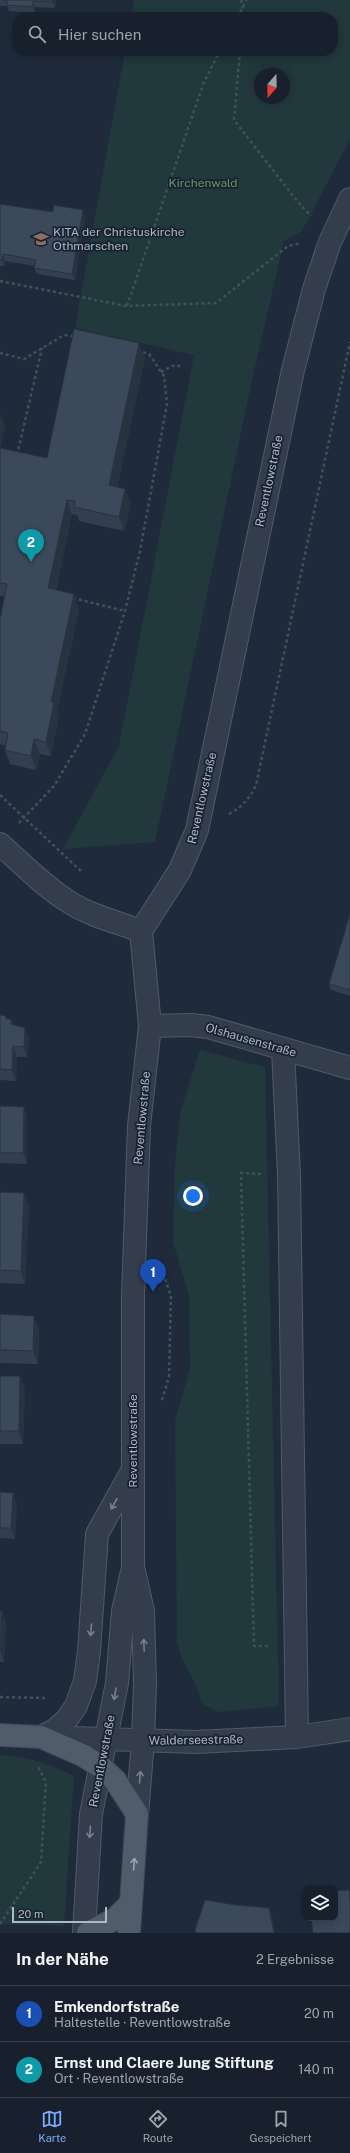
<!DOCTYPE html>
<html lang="de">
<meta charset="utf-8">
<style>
:root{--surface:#17202c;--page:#242d38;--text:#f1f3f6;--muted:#9ea3a9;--line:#363e48;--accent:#7badff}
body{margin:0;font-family:"Public Sans",sans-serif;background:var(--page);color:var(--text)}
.controls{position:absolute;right:12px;bottom:12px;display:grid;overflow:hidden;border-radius:8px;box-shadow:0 2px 10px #0003}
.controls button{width:36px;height:36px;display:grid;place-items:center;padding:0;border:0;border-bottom:1px solid var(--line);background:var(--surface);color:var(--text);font:20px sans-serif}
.compass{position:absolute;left:254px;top:68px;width:36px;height:36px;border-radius:50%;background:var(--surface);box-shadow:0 2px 10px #0003;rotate:200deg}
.scale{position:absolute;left:12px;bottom:10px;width:95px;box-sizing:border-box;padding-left:4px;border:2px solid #aeb7c7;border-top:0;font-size:11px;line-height:14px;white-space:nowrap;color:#aeb7c7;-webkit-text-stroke:3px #19222f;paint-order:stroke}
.you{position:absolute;left:193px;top:1196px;width:14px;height:14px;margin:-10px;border:3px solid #fff;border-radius:50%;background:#1a73e8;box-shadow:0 0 0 6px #1a73e833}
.badge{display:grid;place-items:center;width:26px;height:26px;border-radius:50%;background:var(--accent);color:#fff;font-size:13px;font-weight:700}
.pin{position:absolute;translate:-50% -33px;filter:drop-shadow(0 1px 2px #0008)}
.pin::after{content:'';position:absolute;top:21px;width:14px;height:12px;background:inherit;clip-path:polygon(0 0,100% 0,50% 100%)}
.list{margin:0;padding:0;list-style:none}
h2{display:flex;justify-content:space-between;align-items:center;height:52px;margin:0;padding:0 16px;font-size:17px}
h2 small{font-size:13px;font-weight:400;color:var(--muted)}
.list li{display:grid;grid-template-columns:26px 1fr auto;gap:12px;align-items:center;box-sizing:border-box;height:56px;padding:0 16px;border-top:1px solid var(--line)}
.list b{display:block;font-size:15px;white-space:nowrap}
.list p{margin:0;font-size:13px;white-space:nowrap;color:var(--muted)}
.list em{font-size:13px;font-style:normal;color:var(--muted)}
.icon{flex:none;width:22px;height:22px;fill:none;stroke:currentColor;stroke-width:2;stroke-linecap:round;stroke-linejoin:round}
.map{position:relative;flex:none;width:350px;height:1933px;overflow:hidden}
.search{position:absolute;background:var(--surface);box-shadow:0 2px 10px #0003;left:12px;right:12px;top:12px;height:44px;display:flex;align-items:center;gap:10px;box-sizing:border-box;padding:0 14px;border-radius:16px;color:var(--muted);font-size:15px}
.sheet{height:164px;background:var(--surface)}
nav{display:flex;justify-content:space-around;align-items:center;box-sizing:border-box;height:56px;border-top:1px solid var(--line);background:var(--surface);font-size:11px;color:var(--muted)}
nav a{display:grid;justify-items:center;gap:2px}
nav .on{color:var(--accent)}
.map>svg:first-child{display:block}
.green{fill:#21383c;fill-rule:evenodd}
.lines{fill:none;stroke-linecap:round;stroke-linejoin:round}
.minor-casing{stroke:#515a68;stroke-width:24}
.major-casing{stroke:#3d4654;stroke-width:24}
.path{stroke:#3c5456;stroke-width:2.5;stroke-dasharray:3 3;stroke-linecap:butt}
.minor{stroke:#333d4b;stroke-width:22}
.major{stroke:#515c6b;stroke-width:22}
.wall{fill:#333f4e}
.shaded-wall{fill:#293340}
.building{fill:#3b495b;stroke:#293340}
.oneway{stroke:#77808f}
.oneway2{stroke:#9ba5b5}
.labels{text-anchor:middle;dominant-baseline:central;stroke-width:3.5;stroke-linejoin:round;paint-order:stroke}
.park-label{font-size:12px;fill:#639a70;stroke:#19222f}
.poi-label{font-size:12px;fill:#aeb7c7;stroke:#19222f;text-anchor:start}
.street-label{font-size:12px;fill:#aeb7c7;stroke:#19222f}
</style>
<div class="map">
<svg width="350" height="1933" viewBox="0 0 350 1933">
<rect width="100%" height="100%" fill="#1f2b3b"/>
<path class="green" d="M134 0H350V139L302 231 284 241 252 380 155 842 63 849 119 746 194 355 75 328 125 51H333V17H131ZM260 74H284V98H260Z
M200 1050 265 1067 279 1706 217 1712 202 1703 195 1683 182 1659 177 1641 175 1421 190 1368 189 1295 173 1242 175 1165 180 1113Z
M0 1755C27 1757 50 1763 74 1776L64 1926 0 1924Z"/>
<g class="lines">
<defs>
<path id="minor" d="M0 844C22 864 44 886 69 902 91 916 117 922 141 931
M150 1026 191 1025 208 1027 350 1068
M283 1050 289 1176 297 1737
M41 1737 55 1730 67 1719 76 1706 85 1681 89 1651 97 1534 132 1471
M42 1737 196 1742 297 1737 350 1729
M137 1814 143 1741 145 1684 143 1611 133 1567V1295L139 1126 150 1026 141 931 180 870 197 830 293 370 314 289 330 242 350 199
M84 1933 91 1814 117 1683 123 1611 132 1572"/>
<path id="major" d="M0 1735 41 1737 82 1755 100 1766 115 1780 137 1814 129 1933
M88 1933 115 1919 131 1903"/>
</defs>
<use href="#minor" class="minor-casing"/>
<use href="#major" class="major-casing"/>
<path class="path" d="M241 0 243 6 242 17
M237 17 247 0
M240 51 234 120 297 201 311 216
M0 281 126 306 216 303 288 246 301 243
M127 306 204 82 220 51
M0 353 24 359 64 335 76 337
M161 372 172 366H180
M17 455 42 348
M73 598 125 611
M0 795 83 873
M229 814C242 807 250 798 256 785L350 342
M19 823 54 786 85 734 125 611 140 551 167 404 164 376 149 354 139 351
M261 1174 241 1173 254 1646H269
M162 1400 169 1377 171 1296 163 1273
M0 1697 47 1698
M0 1924 41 1862 46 1782 39 1769 40 1766"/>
<use href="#minor" class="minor"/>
<use href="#major" class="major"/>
</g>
<path class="wall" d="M0 0H56L55 8 35 7V13L9 11 7 6H0Z
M0 204 85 216 75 280 37 274 34 268 35 266 5 261 4 266H0Z
M145 358 117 487 131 503 124 531 79 521 77 515 72 514 56 590 79 609 57 711 59 716 51 756 40 754 36 770 10 764 5 750 6 746 0 744V619L5 597 0 596V414L5 427 0 448 47 458Z
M350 914V996L331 990 329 984Z
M0 1015 7 1019H11L13 1025 29 1039 27 1057H17L16 1081 0 1080Z
M0 1106 27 1117V1164L0 1163Z
M0 1192 24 1193 29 1206 25 1284 0 1283Z
M0 1314 39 1329 38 1364 0 1363Z
M0 1376H20L25 1389 23 1444H0Z
M0 1492 17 1503 15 1539 0 1538Z
M0 1611 6 1622 4 1662H0Z"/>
<path class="shaded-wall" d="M53 0H56L55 8 53 2Z
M33 1 35 7V13L33 7Z
M83 210 85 216 75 280 72 274Z
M3 254 5 261 4 266 2 260Z
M139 343 145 358 114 500 109 485Z
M0 414 5 427 0 448Z
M125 489 131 503 124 531 119 517Z
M67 500 72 514 53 603 48 588Z
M74 594 79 609 57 711 59 716 51 756 46 742 51 702Z
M34 739 40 754 36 770 31 756Z
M25 1028 29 1039 27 1057 24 1047Z
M13 1046 17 1057 16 1081 12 1070Z
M24 1107 27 1117V1164L23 1153Z
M24 1193 29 1206 25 1284 21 1271Z
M34 1316 39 1329 38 1364 33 1351Z
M20 1376 25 1389 23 1444 19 1431Z
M13 1493 17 1503 15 1539 11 1528Z
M2 1611 6 1622 4 1662 0 1651Z
M269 1908 272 1914 275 1933H274Z"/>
<path class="building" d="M3 0H53V2L33 1V7L7 5V0Z
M0 204 53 212 54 205 83 210 72 274 34 268 36 260 3 254 2 260H0Z
M74 329 139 343 109 485 125 489 119 517 74 507 75 501 67 500 48 588 74 594 51 702H54L46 742 34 739 31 756 5 750 8 733 0 731V619L7 584 0 583V448L47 458Z
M350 914V990L329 984Z
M0 1015 6 1016V1019H11V1024L25 1028 24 1047 13 1046 12 1070 0 1069Z
M0 1106 24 1107 23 1153H0Z
M0 1192 24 1193 21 1271 0 1270Z
M0 1314 34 1316 33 1351 0 1350Z
M0 1376H20L19 1431H0Z
M0 1492 13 1493 11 1528H0Z
M0 1611H2L0 1651Z
M349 1890 350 1899V1933H313L311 1918H335V1891Z
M205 1900 236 1905 269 1908 274 1933H196L195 1930Z"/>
<defs><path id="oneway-shaft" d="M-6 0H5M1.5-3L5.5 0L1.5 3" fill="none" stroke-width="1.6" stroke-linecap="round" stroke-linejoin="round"/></defs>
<g class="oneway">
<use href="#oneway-shaft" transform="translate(114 1504) rotate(119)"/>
<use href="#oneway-shaft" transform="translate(91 1630) rotate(94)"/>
<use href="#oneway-shaft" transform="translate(144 1645) rotate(-92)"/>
<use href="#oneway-shaft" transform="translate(115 1694) rotate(100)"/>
<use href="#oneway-shaft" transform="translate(140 1777) rotate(-85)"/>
<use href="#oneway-shaft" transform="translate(90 1832) rotate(94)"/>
</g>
<use class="oneway2" href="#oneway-shaft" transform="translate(134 1864) rotate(-86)"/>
<defs>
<symbol id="school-bare" viewBox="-9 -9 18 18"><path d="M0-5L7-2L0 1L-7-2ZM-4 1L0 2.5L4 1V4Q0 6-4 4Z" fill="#8d6e63" stroke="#19222f" stroke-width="2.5" paint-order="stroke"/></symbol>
</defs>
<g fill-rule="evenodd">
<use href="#school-bare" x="30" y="228" width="22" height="22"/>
</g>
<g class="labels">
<g class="park-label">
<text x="203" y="183">Kirchenwald</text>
</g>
<g class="poi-label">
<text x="53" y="232">KITA der Christuskirche<tspan x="53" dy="14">Othmarschen</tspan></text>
</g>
<g class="street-label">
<text transform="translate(269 481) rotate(-78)">Reventlowstraße</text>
<text transform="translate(202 798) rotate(-77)">Reventlowstraße</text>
<text transform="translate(251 1040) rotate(16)">Olshausenstraße</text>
<text transform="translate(142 1118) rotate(-85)">Reventlowstraße</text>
<text transform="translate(133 1441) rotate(-90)">Reventlowstraße</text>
<text transform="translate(196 1740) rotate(-1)">Walderseestraße</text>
<text transform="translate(102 1761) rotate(-79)">Reventlowstraße</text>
</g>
</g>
</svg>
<div class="controls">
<button><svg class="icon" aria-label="layers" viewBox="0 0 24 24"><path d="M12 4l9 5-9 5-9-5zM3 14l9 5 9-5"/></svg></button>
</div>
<svg class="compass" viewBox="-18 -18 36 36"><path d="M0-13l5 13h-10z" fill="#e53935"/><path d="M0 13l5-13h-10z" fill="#9ea3a9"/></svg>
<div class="scale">20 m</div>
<div class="you"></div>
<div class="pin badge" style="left:153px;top:1292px;background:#1a4fb4">1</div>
<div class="pin badge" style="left:31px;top:562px;background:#0f9aa8">2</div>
<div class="search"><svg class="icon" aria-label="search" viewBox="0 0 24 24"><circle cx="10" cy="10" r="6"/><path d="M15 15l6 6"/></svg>Hier suchen</div>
</div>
<section class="sheet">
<h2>In der Nähe<small>2 Ergebnisse</small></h2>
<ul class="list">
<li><span class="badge" style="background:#1a4fb4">1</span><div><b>Emkendorfstraße</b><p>Haltestelle · Reventlowstraße</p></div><em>20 m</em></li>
<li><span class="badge" style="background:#0f9aa8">2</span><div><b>Ernst und Claere Jung Stiftung</b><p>Ort · Reventlowstraße</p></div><em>140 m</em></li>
</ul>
</section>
<nav>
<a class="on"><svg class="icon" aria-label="map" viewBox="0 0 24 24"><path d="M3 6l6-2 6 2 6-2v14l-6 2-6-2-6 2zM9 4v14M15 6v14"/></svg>Karte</a>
<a><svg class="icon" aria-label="directions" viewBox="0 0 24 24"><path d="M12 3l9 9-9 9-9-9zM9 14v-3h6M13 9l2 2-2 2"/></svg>Route</a>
<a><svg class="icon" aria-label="saved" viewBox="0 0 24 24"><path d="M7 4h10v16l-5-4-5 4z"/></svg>Gespeichert</a>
</nav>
